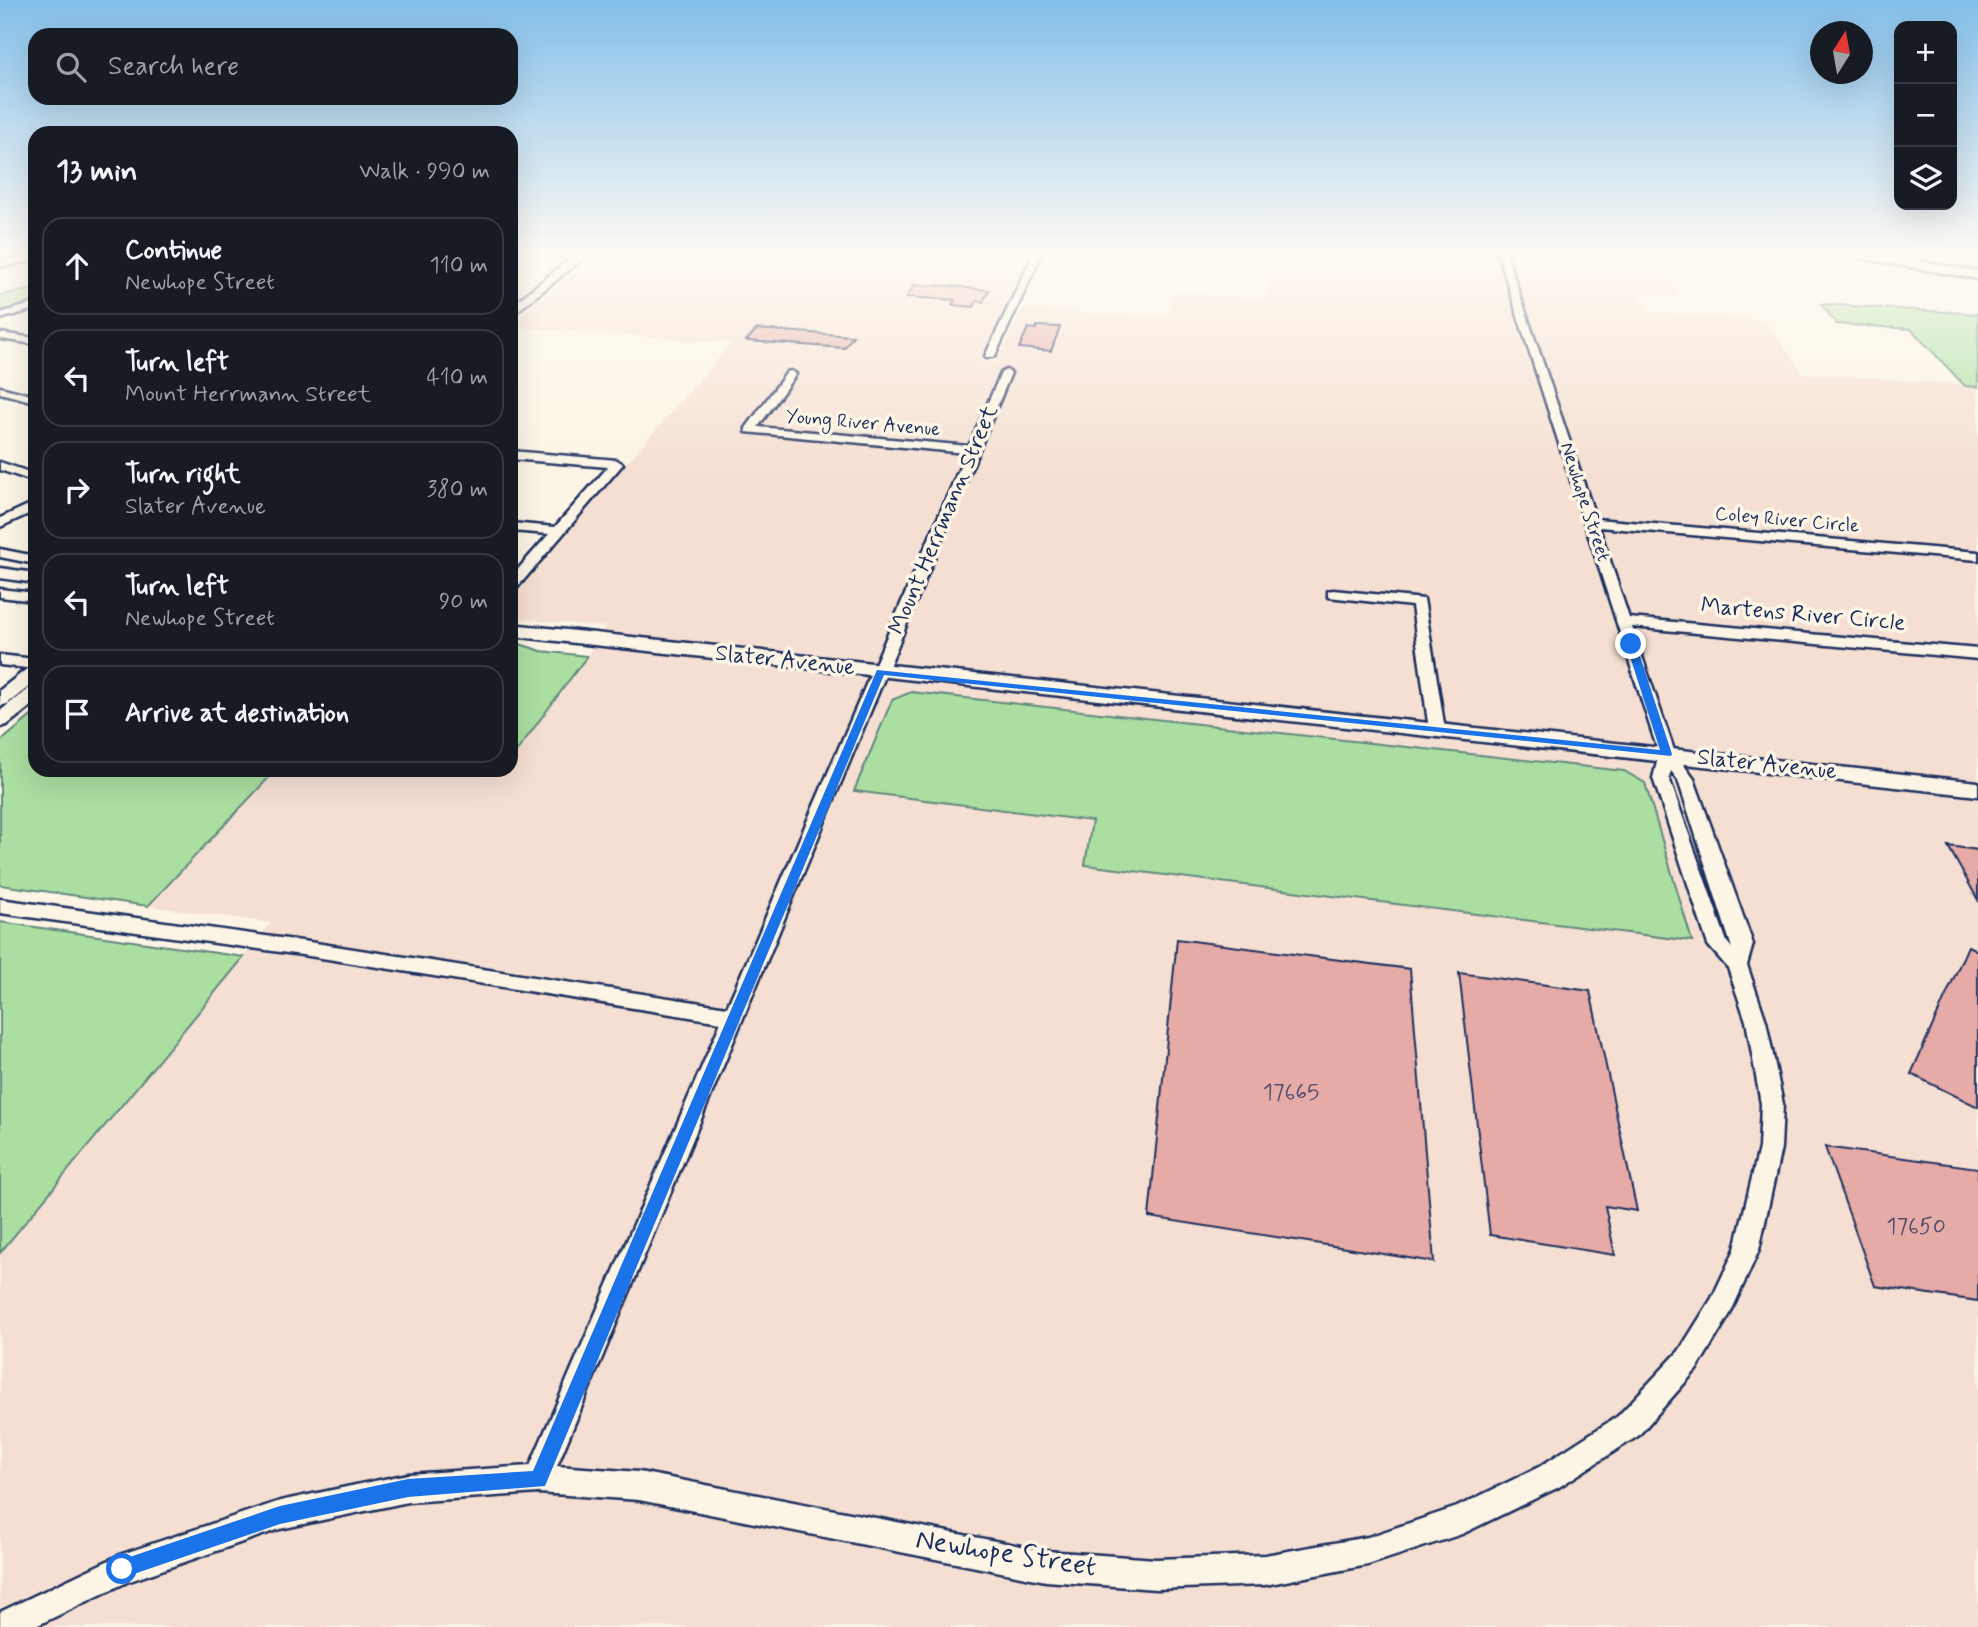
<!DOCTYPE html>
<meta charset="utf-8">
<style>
:root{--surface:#171b24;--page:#242831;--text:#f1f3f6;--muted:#9ea1a6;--line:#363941}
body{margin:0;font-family:Mynerve,sans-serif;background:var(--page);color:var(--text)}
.controls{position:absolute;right:21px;top:21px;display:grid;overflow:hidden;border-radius:14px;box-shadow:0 7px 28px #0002}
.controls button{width:63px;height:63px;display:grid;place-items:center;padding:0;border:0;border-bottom:2px solid var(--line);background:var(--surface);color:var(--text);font:35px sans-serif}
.compass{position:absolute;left:1810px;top:21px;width:63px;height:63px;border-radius:50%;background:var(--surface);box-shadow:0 7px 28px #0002;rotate:11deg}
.stop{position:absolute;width:21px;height:21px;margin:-16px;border:5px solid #1a73e8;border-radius:50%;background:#fff}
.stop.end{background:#1a73e8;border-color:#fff;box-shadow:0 2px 7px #0008}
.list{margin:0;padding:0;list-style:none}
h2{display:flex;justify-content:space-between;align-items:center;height:91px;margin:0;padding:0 28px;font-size:30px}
h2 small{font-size:23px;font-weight:400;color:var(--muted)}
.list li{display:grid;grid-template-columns:46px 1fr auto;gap:21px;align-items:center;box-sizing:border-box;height:98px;margin:0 14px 14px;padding:0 14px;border:2px solid var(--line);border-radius:21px}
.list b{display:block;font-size:26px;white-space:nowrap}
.list p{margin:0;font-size:23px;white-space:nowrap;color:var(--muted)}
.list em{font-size:23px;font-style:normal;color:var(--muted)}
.icon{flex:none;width:38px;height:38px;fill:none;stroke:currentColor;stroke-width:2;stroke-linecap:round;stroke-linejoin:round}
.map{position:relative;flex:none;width:1978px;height:1627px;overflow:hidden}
.search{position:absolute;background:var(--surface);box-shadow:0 7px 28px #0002;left:28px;top:28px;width:490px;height:77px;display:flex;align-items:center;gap:18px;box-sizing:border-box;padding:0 24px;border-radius:21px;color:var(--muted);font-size:26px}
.panel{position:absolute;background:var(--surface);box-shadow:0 7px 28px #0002;left:28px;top:126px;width:490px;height:651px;border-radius:21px}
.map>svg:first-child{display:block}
.built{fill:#f5dfd2}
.green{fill:#aadfa1;stroke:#628780;stroke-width:2}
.building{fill:#e6aba6;stroke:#1b2f5e;stroke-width:2}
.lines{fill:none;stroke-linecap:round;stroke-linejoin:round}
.minor-casing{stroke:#1b2f5e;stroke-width:5}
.major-casing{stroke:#1b2f5e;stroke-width:5}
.minor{fill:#fcf5e5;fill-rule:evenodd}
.major{fill:#fcf5e5;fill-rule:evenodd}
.route{fill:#1a73e8}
.labels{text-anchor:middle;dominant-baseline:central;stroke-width:7;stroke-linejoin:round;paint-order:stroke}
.far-street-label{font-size:19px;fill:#1b2f5e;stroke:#fcf5e5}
.street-label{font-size:23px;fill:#1b2f5e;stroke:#fcf5e5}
.near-number-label{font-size:23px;fill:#4e4e70}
.near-street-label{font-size:28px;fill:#1b2f5e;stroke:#fcf5e5}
</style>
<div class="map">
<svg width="1978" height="1627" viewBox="0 0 1978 1627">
<rect width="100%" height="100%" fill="#fcf5e5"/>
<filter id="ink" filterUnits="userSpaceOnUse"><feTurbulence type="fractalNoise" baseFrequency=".0143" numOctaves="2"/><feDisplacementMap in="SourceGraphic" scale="14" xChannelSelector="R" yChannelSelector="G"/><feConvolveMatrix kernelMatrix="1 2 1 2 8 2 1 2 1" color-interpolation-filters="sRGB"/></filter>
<g filter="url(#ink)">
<path class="built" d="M601 251H1033L981 361 996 362 1023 309 1167 317 1173 292 1267 299 1269 251H1652L1679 296 1639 294 1648 312 1765 320 1803 373 1961 384 1965 387 1978 388V1627H0V1253L271 923 148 906 276 770H462L500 775 503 770H511V759L587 656 605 627 511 618V595L732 343 511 327V324Z"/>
<path class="green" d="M35 289V305L0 315V295Z
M1821 304 1978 314V387L1965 386 1911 329 1837 324Z
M511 641 541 651 587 656 511 759Z
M911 692 1624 771 1645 783 1692 941 1085 865 1092 821 854 791 892 700Z
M35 713V770H276L148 906 0 885V742Z
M0 922 244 957 0 1253Z"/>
<path class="building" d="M914 285 950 286 989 290 983 302 977 301 974 307 952 305 955 300 907 297Z
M1037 326 1060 327 1051 351 1019 348 1028 328 1036 329Z
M757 329 853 336 844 348 746 341Z
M1948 846 1978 850V900Z
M1177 939 1410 969 1434 1262 1149 1217Z
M1968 946 1978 951V1107L1911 1074Z
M1459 973 1590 991 1637 1211 1605 1206 1615 1255 1490 1235Z
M1825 1147 1978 1168V1301L1875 1286Z"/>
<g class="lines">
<defs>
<path id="minor" d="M1035 251H1043L995 356 986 358 985 356Z
M1497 251H1505L1596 519 1978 552V560L1599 527 1629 618 1978 649V659L1632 627 1675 753 1694 779 1753 944 1747 965 1766 1021 1783 1104 1781 1148 1759 1250 1730 1314 1697 1369 1638 1436 1559 1487 1462 1534 1368 1565 1265 1585 1156 1589 1046 1581 639 1500 538 1493 408 1502 280 1529 127 1582 34 1627H0V1612L122 1554 280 1501 408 1474 530 1466 721 1022 309 956 0 913V899L309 942 727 1007 966 453 746 432V428L787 372 791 371 796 374 758 427 969 446 1001 373 1006 370 1011 373 557 1466 639 1472 1046 1551 1156 1559 1265 1555 1368 1537 1457 1507 1539 1467 1618 1416 1679 1351 1712 1298 1735 1249 1759 1148 1761 1104 1746 1021 1728 968 1708 945 1653 778 1659 754ZM1671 771 1678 780 1732 948 1727 942 1669 778Z
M1922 251H1932L1913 264H1907V260Z
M1964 251H1978V254Z
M35 254V260L0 267V261Z
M35 303V309L0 319V313Z
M0 333 35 338V344L0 339Z
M0 387 35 396V402L0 393Z
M511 451 617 460 623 464 516 589 511 590V577L549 534 511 531V523L555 527 608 467 511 459Z
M0 462 35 474V482L0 470Z
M35 502V511L0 527V518Z
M0 549 35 556V564L0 557Z
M0 589 35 593V601L0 597Z
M1333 590 1424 599 1445 730 1443 733 1437 735 1429 730 1412 606 1328 597V591Z
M0 655 35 659V669L0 665Z"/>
<path id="major" d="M580 251H593L511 316V306Z
M1831 251H1854L1978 271V279L1836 254Z
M0 568 35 573V583L0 578Z
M511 624 1978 782V796L511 636Z
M35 666V682L7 704 0 706V690L28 668Z
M35 687V703L7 725 0 727V711L28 689Z"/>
</defs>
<use href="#minor" class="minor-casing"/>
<use href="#major" class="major-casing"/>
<use href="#minor" class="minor"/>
<use href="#major" class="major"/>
</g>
</g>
<linearGradient id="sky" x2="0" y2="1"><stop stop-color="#83bfea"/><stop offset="0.53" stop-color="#fefaf3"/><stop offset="1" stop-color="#fefaf3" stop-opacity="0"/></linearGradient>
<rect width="1978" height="478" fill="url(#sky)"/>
<path class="route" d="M1631 641 1636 644 1672 754 1671 756 884 675 545 1486 408 1497 280 1524 122 1578 115 1576 112 1569 115 1562 280 1506 408 1479 533 1471 877 670 1660 750 1626 644Z"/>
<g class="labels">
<g class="far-street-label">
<text transform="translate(863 423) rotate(5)">Young River Avenue</text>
<text transform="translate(1585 502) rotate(72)">Newhope Street</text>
<text transform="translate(1787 520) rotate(5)">Coley River Circle</text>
</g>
<g class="street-label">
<text transform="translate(944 520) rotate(-67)">Mount Herrmann Street</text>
<text transform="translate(1803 615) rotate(5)">Martens River Circle</text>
<text transform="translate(785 661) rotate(6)">Slater Avenue</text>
<text transform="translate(1767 765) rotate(6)">Slater Avenue</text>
</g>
<g class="near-number-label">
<text x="1291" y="1093">17665</text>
<text x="1916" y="1227">17650</text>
</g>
<g class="near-street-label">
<text transform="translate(1006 1554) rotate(9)">Newhope Street</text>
</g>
</g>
</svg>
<div class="controls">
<button>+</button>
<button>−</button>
<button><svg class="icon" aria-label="layers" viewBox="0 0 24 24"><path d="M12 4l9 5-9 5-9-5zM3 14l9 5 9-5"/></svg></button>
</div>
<svg class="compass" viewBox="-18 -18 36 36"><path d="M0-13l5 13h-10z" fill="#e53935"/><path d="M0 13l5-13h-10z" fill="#9ea1a6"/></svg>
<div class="stop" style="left:122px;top:1569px"></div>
<div class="stop end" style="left:1631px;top:644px"></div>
<div class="search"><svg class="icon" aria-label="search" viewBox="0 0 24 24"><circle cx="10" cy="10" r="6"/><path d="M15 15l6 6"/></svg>Search here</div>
<section class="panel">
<h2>13 min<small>Walk · 990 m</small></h2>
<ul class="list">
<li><svg class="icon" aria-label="ahead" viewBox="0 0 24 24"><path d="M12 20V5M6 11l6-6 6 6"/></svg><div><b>Continue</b><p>Newhope Street</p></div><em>110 m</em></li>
<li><svg class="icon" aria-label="left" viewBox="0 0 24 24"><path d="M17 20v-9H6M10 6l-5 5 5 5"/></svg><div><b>Turn left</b><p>Mount Herrmann Street</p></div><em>410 m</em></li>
<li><svg class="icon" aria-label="right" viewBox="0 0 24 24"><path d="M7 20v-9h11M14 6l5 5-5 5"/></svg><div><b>Turn right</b><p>Slater Avenue</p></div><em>380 m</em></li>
<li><svg class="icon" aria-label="left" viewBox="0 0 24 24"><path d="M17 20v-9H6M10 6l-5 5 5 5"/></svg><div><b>Turn left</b><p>Newhope Street</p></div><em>90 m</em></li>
<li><svg class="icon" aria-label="arrive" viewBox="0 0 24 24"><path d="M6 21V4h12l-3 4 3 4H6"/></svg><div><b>Arrive at destination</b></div></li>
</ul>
</section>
</div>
